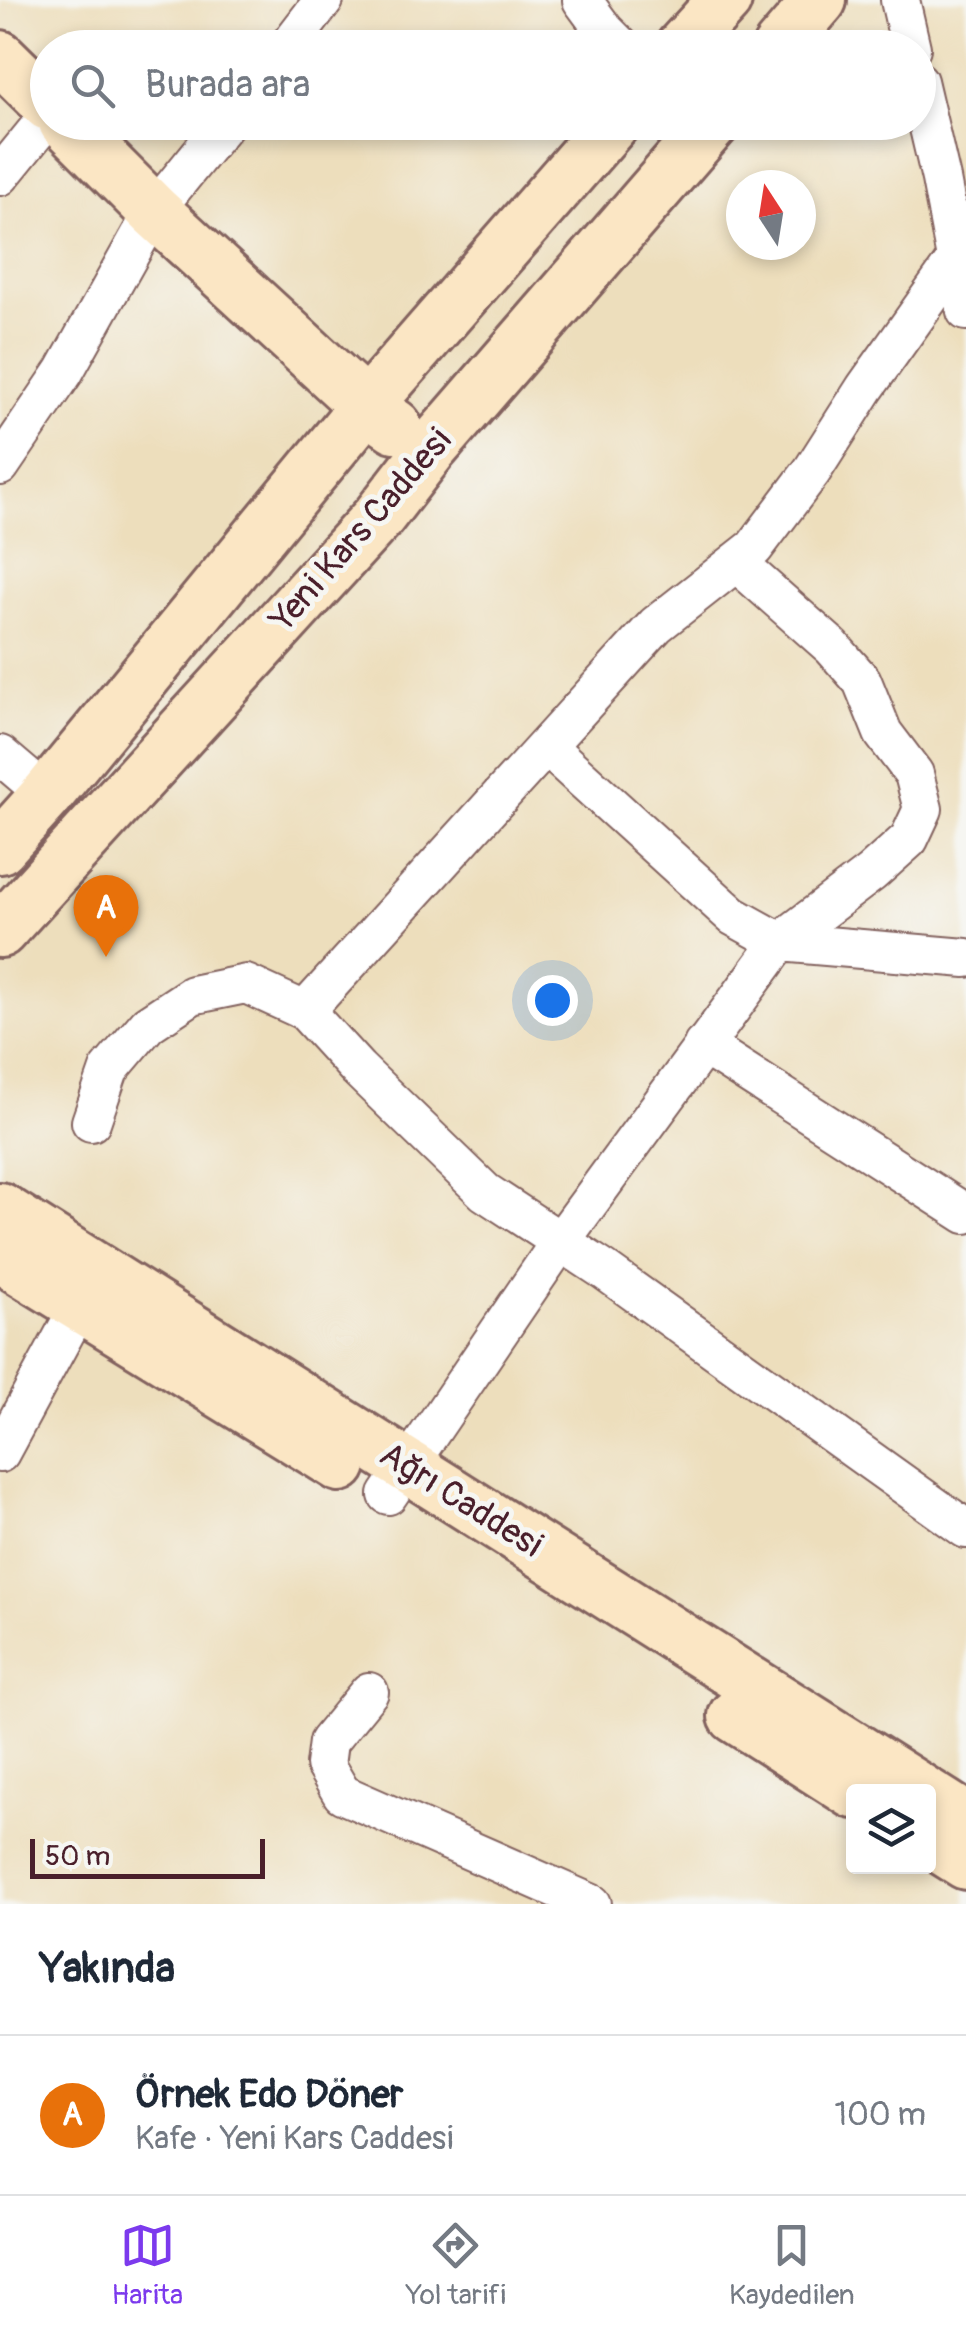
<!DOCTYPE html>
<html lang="tr">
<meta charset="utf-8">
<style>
:root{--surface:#fff;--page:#f2f2f3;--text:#1f2937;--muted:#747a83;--line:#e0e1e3;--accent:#7c3aed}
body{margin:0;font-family:Pangolin,sans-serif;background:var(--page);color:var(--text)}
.controls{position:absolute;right:30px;bottom:30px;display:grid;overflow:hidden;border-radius:10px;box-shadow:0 5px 15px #0003}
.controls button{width:90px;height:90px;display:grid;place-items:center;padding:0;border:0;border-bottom:2px solid var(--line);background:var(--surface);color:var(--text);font:50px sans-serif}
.compass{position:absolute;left:726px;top:170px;width:90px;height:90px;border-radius:50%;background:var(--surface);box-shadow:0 5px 15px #0003;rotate:348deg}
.scale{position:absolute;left:30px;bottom:25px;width:235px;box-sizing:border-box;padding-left:10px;border:5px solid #4a1f2b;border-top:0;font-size:28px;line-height:35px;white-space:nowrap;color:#4a1f2b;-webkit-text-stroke:8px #f6f6f2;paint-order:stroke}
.you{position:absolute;left:552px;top:1000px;width:35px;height:35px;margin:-25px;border:8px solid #fff;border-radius:50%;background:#1a73e8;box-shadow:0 0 0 15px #1a73e833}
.badge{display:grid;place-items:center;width:65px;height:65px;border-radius:50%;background:var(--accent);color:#fff;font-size:32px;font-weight:700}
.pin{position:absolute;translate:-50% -82px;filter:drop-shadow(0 2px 5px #0008)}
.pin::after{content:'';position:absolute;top:52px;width:35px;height:30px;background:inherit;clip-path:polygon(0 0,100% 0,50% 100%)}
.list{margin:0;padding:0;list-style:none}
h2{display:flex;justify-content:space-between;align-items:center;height:130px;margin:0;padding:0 40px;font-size:42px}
h2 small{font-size:32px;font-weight:400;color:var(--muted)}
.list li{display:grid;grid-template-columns:65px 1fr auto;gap:30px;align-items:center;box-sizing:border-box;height:160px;padding:0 40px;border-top:2px solid var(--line)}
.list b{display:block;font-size:38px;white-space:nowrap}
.list p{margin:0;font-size:32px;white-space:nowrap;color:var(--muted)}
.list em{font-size:32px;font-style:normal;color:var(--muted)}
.icon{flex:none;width:55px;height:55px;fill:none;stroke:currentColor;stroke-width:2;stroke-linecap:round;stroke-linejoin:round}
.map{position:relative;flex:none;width:966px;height:1904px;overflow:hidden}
.search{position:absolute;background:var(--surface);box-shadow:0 5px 15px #0003;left:30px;right:30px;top:30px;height:110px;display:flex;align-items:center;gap:25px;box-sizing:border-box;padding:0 35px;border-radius:55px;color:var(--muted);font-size:38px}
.sheet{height:290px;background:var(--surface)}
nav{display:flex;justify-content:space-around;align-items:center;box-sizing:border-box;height:140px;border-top:2px solid var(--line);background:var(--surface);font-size:28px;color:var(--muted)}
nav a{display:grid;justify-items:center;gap:5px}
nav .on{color:var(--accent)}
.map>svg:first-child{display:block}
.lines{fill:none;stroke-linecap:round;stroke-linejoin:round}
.street-casing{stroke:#83625e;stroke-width:42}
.secondary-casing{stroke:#83625e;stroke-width:58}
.street{stroke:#fff;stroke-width:38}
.secondary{stroke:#fbe6c4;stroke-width:52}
.labels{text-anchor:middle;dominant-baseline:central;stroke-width:10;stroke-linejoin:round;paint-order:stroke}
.street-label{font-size:35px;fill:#4a1f2b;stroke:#f6f6f2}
</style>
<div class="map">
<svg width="966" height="1904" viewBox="0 0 966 1904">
<rect width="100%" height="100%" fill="#f6f6f2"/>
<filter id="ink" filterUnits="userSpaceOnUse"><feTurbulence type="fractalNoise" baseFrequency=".01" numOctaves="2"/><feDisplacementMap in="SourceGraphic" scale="20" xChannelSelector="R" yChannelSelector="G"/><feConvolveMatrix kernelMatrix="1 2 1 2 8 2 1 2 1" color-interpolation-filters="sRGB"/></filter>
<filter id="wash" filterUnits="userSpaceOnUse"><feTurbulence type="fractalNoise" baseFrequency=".0048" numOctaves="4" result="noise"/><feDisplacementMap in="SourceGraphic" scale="40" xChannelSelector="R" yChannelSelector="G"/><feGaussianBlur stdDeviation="2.25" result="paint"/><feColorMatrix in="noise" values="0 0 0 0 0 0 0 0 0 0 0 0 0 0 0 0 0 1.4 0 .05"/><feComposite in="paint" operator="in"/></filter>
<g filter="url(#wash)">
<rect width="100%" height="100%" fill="#eddebc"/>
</g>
<g filter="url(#ink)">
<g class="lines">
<defs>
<path id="street" d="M582 0 604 30 622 48
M900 0 911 48
M287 48 324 0
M918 81 941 179 966 311
M0 176 48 117
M0 466 64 372 154 211 226 122
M546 746 733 916 780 942 966 958
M0 755 47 795
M305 1011 656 625 754 548 812 471 865 388 956 260 966 249
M703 1045 966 1214
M91 1122 109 1070 148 1024 192 995 246 984 305 1011 358 1069 485 1192 604 1270 966 1529
M0 1453 79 1307
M388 1495 560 1242 780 942 871 873 909 839 923 809 914 774 883 733 862 681 832 647 736 562
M369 1692 328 1742 325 1765 342 1794 592 1904"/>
<path id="secondary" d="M681 48 725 0
M779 48 820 0
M0 57 48 104
M65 122 154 211 366 406 395 426
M0 847 47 795 366 406 614 122
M0 931 379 516 430 450 714 122
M0 1209 923 1792
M0 1256 340 1465
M735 1716 854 1792
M928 1795 966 1819
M928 1839 966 1863"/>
</defs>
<use href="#street" class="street-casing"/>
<use href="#secondary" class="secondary-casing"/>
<use href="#street" class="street"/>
<use href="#secondary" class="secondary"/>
</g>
</g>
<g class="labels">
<g class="street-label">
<text transform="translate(361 530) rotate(-49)">Yeni Kars Caddesi</text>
<text transform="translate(461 1500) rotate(32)">Ağrı Caddesi</text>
</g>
</g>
</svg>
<div class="controls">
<button><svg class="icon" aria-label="layers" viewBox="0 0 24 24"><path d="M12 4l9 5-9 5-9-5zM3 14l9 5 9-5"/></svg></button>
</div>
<svg class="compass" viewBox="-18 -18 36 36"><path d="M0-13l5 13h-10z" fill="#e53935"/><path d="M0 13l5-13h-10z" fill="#747a83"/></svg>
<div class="scale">50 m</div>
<div class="you"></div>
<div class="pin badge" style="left:106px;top:957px;background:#e8710a">A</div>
<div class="search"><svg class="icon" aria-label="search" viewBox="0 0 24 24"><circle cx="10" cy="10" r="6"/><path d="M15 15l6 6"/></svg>Burada ara</div>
</div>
<section class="sheet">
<h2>Yakında<small></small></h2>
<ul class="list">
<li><span class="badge" style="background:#e8710a">A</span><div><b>Örnek Edo Döner</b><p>Kafe · Yeni Kars Caddesi</p></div><em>100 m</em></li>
</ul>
</section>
<nav>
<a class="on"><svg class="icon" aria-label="map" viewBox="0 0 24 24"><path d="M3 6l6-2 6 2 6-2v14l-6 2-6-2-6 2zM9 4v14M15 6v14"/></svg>Harita</a>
<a><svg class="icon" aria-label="directions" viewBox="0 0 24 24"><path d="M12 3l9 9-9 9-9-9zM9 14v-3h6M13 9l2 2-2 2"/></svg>Yol tarifi</a>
<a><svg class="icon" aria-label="saved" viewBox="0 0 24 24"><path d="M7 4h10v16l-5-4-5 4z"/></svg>Kaydedilen</a>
</nav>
